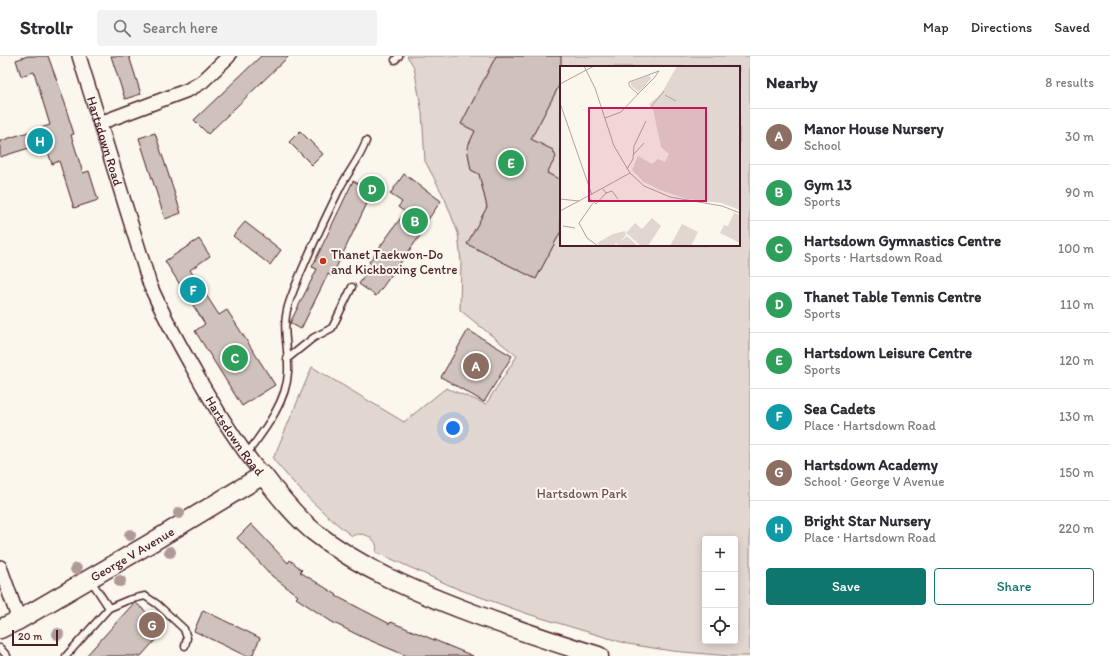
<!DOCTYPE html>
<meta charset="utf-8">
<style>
:root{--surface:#fff;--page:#f2f2f3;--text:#2b2b33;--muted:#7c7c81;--line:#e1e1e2;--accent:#0f766e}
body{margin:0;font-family:Itim,sans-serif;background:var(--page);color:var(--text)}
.controls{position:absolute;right:12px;bottom:12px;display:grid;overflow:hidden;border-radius:4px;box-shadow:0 2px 10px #0003}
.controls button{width:36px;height:36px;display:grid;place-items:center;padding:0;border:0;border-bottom:1px solid var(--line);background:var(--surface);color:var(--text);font:20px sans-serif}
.scale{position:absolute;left:12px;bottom:10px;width:46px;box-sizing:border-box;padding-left:4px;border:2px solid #4a1f2b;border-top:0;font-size:11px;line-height:14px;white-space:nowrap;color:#4a1f2b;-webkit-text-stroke:3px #fbf7ec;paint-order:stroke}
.you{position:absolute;left:453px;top:372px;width:14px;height:14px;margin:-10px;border:3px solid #fff;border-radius:50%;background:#1a73e8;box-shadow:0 0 0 6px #1a73e833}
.badge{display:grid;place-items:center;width:26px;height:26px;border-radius:50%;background:var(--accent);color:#fff;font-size:13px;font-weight:700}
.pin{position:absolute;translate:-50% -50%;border:2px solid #fff;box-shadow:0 1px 4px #0006}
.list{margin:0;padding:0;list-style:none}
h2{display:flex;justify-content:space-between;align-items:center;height:52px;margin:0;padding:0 16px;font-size:17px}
h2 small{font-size:13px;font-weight:400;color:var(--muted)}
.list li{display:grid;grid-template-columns:26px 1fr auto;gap:12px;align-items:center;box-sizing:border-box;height:56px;padding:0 16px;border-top:1px solid var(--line)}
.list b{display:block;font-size:15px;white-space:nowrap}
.list p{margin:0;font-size:13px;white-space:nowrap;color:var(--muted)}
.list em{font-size:13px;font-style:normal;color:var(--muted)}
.actions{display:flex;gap:8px;padding:12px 16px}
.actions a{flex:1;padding:9px 0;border:1px solid var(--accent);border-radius:4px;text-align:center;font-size:14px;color:var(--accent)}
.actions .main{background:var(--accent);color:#fff}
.icon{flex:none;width:22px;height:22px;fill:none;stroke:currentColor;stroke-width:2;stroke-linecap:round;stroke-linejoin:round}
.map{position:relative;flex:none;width:750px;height:600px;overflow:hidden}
header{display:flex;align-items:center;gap:24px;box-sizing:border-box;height:56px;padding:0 20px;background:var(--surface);border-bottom:1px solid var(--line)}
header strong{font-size:19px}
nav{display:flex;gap:22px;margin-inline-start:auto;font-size:14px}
.search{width:280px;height:36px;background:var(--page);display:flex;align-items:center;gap:10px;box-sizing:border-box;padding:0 14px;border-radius:4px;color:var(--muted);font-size:15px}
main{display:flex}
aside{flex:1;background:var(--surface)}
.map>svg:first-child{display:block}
.green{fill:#e2d7d0;stroke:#967b7e;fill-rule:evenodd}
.building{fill:#cfc2bc;stroke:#4a1f2b}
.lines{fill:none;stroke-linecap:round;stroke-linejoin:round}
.lane-casing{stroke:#4a1f2b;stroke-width:9}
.street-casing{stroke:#4a1f2b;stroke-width:16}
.secondary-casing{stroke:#4a1f2b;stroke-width:21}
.lane{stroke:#fbf7ec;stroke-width:6}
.street{stroke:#fbf7ec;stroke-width:13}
.secondary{stroke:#fbf7ec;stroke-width:18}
.tree{fill:#af9a98}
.poi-dot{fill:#c8321e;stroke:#fbf7ec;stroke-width:1.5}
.labels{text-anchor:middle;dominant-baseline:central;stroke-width:4;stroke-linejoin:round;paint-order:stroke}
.street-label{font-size:13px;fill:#4a1f2b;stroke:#fbf7ec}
.poi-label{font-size:13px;fill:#4a1f2b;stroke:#fbf7ec;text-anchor:start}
.park-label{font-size:13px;fill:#704d54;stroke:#fbf7ec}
.inset-road{fill:none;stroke:#b4a19f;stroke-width:1}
.view{fill:#c2185b;fill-opacity:0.15;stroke:#c2185b;stroke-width:2}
.inset-edge{fill:none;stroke:#4a1f2b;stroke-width:2}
</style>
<header>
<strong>Strollr</strong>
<div class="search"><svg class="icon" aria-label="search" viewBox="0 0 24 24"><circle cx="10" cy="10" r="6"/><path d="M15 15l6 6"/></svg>Search here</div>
<nav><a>Map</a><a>Directions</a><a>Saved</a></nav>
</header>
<main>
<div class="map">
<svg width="750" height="600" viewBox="0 0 750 600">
<rect width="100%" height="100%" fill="#fbf7ec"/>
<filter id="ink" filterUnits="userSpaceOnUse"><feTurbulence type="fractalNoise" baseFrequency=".025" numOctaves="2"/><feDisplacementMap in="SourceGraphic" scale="8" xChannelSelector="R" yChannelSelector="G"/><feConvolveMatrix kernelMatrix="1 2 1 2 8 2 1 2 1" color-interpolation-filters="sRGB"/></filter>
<g filter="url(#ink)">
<path class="green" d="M407 0H750V600H730L672 595 628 588 528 558 458 533 376 496C380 483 363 474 352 480 322 457 297 432 273 403L312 311 404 366 446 332 486 348 517 300 460 254 461 206 458 177 445 143 425 105 422 57 414 11ZM561 11H739V189H561ZM705 483H735V585H705Z"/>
<path class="building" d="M28 0H48L67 53H66L74 78 71 79 83 117 89 115 98 144 74 152 59 105 52 108 45 87 0 101V85L50 69 34 16 21 20 16 4Z
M111 0H129L141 38 125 43Z
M261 0H289L208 78 194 64Z
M496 0H561V26L531 83 553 94 556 101 547 117 561 124V175L536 223 467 188 487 151 479 118 471 114 467 92 475 75 461 68Z
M300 75 323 98 312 109 289 86Z
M155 77 181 157 165 163 139 82Z
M404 118 441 145 420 175 422 177 376 240 359 228 372 209 369 206 405 156 398 151 402 146 390 138Z
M353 125 373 135 332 220 328 218 301 273 290 267 317 213 312 211Z
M245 166 281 194 270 209 233 180Z
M199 183 210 200 190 214 219 259 227 254 275 329 242 350 195 275 205 268 165 205Z
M468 274 512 300 484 346 441 321Z
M251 468 288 507 290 504 302 514 300 516 337 539 336 540 390 568 391 566 473 600H407L362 581 332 566 296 542 298 540 272 520 237 482Z
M134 547H136L165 573 141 600H86Z
M203 554 260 582 252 600H246L194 575Z"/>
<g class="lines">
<defs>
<path id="lane" d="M395 4 399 0
M287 303 313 282 332 272 352 231
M246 399C263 376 287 346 288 316 289 289 280 271 290 244 304 205 323 167 341 130 349 115 361 101 366 85
M109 552 128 544 145 540 157 548 184 573 187 582 185 590
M0 592 7 600
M66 600 109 552 90 523"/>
<g id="street">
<path id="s1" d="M79 0 150 229C163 259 179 288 195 316 215 352 236 387 263 419"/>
<path d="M100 67 188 34 202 26 229 0"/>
<path d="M0 511 19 564"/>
</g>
<g id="secondary">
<path id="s2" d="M0 573 19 564 149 488 263 419C278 439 294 459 313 475 361 513 416 536 472 557 514 573 556 587 599 600"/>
</g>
</defs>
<use href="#lane" class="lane-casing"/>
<use href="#street" class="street-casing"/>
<use href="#secondary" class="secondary-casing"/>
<use href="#lane" class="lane"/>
<use href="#street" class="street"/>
<use href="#secondary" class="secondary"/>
</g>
<g class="tree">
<circle cx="179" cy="457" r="6"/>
<circle cx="130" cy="479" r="6"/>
<circle cx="170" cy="496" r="6"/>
<circle cx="76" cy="513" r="6"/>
<circle cx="120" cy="525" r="6"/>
<circle cx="58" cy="578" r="6"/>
</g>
</g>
<circle class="poi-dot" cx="323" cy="205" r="4"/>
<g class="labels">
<g class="street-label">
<text stroke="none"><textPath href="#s1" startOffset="89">Hartsdown Road</textPath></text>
<text stroke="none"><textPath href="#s1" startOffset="413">Hartsdown Road</textPath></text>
<text stroke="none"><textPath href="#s2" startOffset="152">George V Avenue</textPath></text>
</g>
<g class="poi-label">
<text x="331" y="198">Thanet Taekwon-Do<tspan x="331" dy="15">and Kickboxing Centre</tspan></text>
</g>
<g class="park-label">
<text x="582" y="437">Hartsdown Park</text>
</g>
</g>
<g transform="translate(560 10)">
<rect width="180" height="180" fill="#fbf7ec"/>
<path d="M117 0H180V144L161 137 127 133 100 124 84 116 72 104 78 90 92 98 98 93 105 96 109 88 101 81 93 43 89 38 101 28ZM90 9 91 13 79 26 71 20V16ZM174 147 180 149V177L160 167 164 159 168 160ZM92 152 101 160 88 180H81L66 167 75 157 82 163ZM122 158 138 166 131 180H110ZM65 165 66 169 60 176 67 170 78 180H59L56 177 54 180H40L37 177 53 168Z" fill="#e2d7d0"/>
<path class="inset-road" d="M24 0 35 22 54 80 70 107M0 18 34 0M105 29 116 35M0 37 32 129M90 42 104 25M45 52 61 46 78 28 94 12 99 5 69 16V20L78 28M74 88 84 77M67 103 73 93 74 80 86 55M46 127 52 125 58 133M28 131 36 138 46 127 43 123M0 133 19 135 70 107 84 120 110 131 162 140 180 147M33 137 19 157 27 172 38 180M0 145 19 135M3 160 15 162"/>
<path class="view" d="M29 42H146V135H29Z"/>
<rect width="180" height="180" class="inset-edge"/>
</g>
</svg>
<div class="controls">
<button>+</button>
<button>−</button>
<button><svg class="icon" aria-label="locate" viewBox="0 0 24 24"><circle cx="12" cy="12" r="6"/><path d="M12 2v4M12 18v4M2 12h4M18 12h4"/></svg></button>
</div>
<div class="scale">20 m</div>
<div class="you"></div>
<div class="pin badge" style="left:476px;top:310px;background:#8d6e63">A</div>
<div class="pin badge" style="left:415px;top:165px;background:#2e9e5b">B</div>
<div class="pin badge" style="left:235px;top:302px;background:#2e9e5b">C</div>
<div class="pin badge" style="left:372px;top:133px;background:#2e9e5b">D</div>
<div class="pin badge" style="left:511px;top:107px;background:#2e9e5b">E</div>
<div class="pin badge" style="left:193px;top:234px;background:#0f9aa8">F</div>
<div class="pin badge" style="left:152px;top:569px;background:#8d6e63">G</div>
<div class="pin badge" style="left:40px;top:85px;background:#0f9aa8">H</div>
</div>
<aside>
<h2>Nearby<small>8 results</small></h2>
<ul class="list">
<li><span class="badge" style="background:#8d6e63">A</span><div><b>Manor House Nursery</b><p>School</p></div><em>30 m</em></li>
<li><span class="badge" style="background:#2e9e5b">B</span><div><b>Gym 13</b><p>Sports</p></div><em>90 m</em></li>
<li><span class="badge" style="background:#2e9e5b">C</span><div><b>Hartsdown Gymnastics Centre</b><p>Sports · Hartsdown Road</p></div><em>100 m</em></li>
<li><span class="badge" style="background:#2e9e5b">D</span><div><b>Thanet Table Tennis Centre</b><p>Sports</p></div><em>110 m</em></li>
<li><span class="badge" style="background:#2e9e5b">E</span><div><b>Hartsdown Leisure Centre</b><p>Sports</p></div><em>120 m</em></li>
<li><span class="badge" style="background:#0f9aa8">F</span><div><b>Sea Cadets</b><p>Place · Hartsdown Road</p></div><em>130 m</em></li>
<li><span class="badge" style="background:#8d6e63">G</span><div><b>Hartsdown Academy</b><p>School · George V Avenue</p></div><em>150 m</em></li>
<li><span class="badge" style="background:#0f9aa8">H</span><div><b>Bright Star Nursery</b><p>Place · Hartsdown Road</p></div><em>220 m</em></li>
</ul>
<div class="actions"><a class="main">Save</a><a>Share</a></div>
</aside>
</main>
